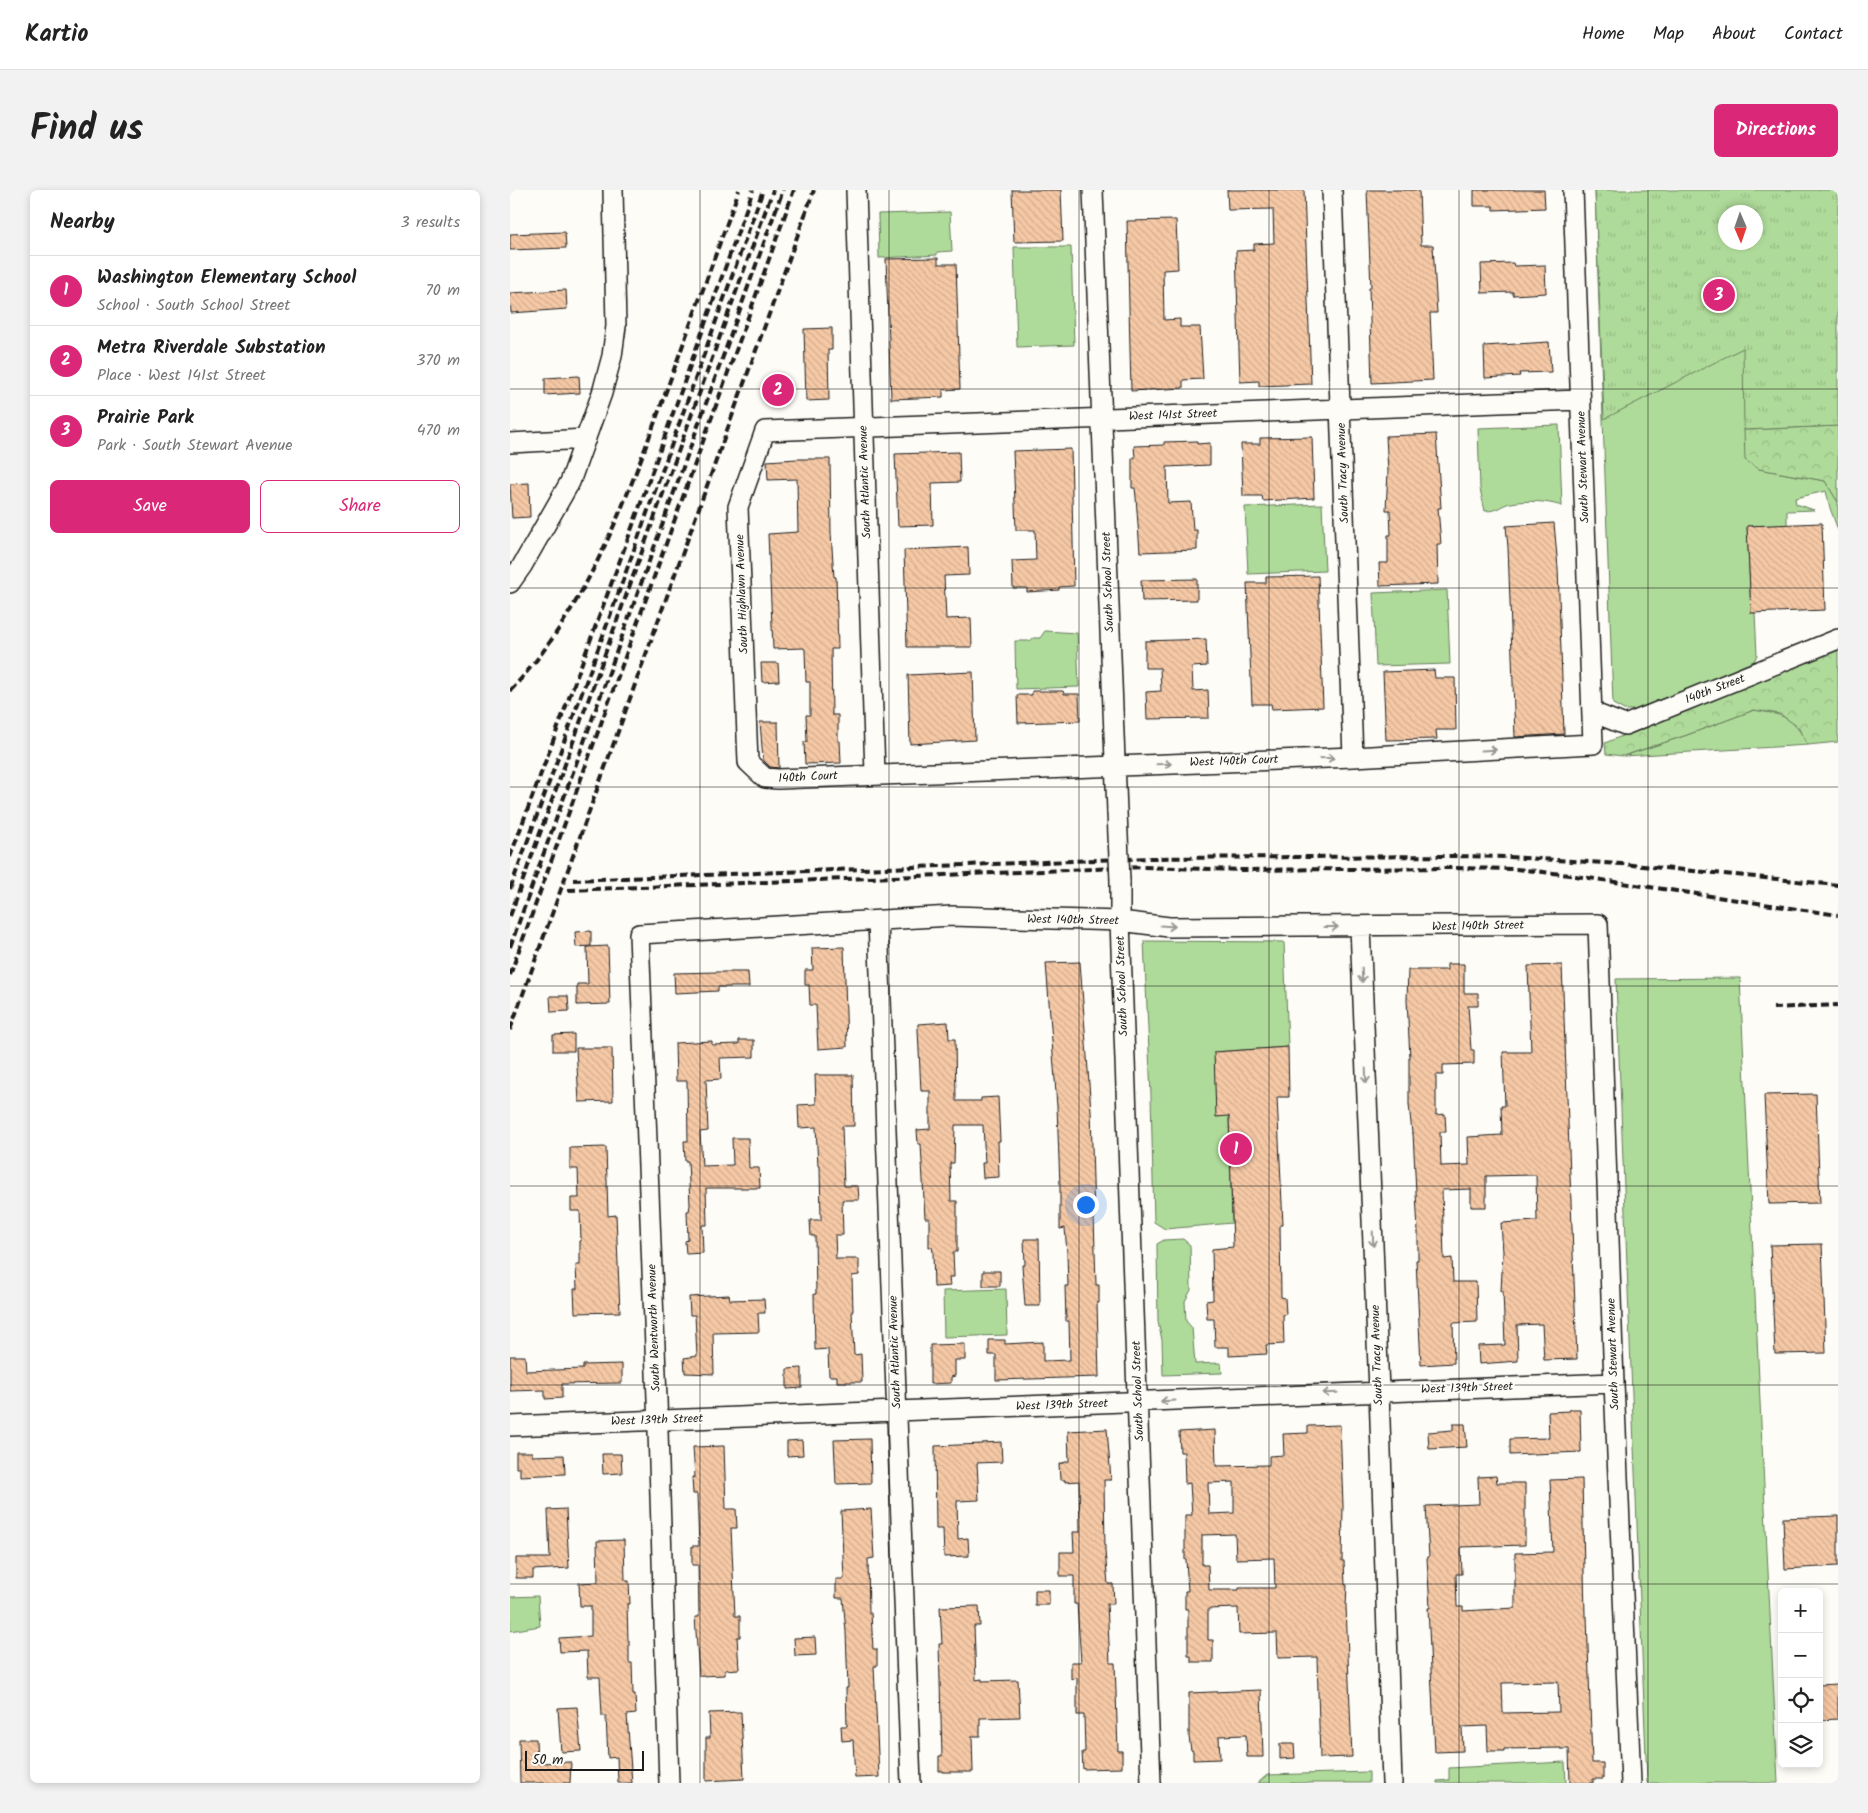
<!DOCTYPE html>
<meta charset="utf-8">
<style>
:root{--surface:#fff;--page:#f2f2f2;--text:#222;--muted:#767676;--line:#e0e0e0;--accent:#db2777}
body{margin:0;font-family:Kalam,sans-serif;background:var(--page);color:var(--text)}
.controls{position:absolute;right:15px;bottom:15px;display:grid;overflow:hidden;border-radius:8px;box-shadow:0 2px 8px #0003}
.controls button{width:45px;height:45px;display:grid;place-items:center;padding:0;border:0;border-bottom:1px solid var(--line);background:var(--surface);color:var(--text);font:25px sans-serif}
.compass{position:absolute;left:1208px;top:15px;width:45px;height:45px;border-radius:50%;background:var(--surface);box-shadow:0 2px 8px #0003;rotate:178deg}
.scale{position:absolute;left:15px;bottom:12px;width:119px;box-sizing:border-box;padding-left:5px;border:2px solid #1c1c1c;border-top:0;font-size:14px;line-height:18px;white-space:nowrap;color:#1c1c1c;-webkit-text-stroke:4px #fdfcf7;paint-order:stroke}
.you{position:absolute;left:575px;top:1014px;width:18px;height:18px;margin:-12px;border:4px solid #fff;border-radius:50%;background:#1a73e8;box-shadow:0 0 0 8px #1a73e833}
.badge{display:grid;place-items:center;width:32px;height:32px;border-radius:50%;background:var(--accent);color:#fff;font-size:16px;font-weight:700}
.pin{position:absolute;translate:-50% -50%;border:2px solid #fff;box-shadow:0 1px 5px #0006}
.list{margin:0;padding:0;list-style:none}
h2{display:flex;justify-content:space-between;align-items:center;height:65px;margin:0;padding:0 20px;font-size:21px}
h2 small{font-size:16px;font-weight:400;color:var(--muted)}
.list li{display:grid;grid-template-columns:32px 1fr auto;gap:15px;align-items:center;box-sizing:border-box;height:70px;padding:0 20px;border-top:1px solid var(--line)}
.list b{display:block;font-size:19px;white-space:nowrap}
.list p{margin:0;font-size:16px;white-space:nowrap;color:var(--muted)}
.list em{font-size:16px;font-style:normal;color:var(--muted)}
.actions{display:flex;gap:10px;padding:15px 20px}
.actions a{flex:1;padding:11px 0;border:1px solid var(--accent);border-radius:8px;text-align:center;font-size:18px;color:var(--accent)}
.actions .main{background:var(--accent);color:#fff}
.icon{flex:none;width:28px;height:28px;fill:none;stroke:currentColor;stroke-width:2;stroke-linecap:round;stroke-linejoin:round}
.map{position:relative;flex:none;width:1328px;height:1593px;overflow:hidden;border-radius:8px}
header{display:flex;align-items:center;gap:30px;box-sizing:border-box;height:70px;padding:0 25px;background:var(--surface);border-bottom:1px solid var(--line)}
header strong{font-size:24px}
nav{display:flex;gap:28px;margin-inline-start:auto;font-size:18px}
.intro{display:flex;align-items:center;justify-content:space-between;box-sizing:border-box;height:120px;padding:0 30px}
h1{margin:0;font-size:35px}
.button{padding:12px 22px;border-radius:8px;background:var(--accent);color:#fff;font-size:18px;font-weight:700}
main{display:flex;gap:30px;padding:0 30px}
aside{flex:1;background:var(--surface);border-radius:8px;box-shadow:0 2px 8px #0003}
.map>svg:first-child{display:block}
.grass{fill:#afdb9a;stroke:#667c5b}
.forest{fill:url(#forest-crowns);stroke:#667c5b}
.park{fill:url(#park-tufts);stroke:#667c5b;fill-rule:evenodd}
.building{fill:url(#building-back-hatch);stroke:#1c1c1c;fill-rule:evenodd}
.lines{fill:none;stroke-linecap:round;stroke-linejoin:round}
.minor-casing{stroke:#1c1c1c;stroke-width:22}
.minor{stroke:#fdfcf7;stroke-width:19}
.rail{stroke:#1c1c1c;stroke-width:4;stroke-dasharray:8 4;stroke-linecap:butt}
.minor-bridge-casing{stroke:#1c1c1c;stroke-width:22;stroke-linecap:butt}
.minor-bridge{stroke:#fdfcf7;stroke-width:19}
.oneway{stroke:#989794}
.grid{fill:none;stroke:#1c1c1c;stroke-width:1;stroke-opacity:0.55}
.labels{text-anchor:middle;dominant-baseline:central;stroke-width:4;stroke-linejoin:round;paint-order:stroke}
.street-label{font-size:12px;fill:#1c1c1c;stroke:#fdfcf7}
</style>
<header>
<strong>Kartio</strong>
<nav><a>Home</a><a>Map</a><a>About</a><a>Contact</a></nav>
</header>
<div class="intro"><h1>Find us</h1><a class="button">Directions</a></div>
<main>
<aside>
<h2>Nearby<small>3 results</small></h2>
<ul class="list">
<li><span class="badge">1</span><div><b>Washington Elementary School</b><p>School · South School Street</p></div><em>70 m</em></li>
<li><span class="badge">2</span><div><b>Metra Riverdale Substation</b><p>Place · West 141st Street</p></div><em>370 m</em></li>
<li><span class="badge">3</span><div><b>Prairie Park</b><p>Park · South Stewart Avenue</p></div><em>470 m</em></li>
</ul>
<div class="actions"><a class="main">Save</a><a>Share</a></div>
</aside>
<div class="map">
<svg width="1328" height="1593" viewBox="0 0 1328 1593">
<defs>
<pattern id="forest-crowns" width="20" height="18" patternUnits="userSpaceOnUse" patternTransform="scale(1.25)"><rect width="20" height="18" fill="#afdb9a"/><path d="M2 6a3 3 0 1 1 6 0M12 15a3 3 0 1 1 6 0" fill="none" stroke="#96bb84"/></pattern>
<pattern id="park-tufts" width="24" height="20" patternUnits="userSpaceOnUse" patternTransform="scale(1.25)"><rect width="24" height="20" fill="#afdb9a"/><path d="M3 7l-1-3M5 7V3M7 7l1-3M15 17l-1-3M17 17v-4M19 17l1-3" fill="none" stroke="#96bb84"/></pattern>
<pattern id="building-back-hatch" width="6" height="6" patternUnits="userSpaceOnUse" patternTransform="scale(1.25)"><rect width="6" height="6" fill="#f6c9a6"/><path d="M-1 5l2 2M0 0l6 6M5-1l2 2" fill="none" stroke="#d2ac8e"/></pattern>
</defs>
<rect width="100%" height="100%" fill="#fdfcf7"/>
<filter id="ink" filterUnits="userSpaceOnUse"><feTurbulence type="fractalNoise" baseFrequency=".02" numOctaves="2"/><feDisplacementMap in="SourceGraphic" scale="10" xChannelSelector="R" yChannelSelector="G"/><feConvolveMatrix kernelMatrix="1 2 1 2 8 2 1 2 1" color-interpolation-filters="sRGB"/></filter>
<g filter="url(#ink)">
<path class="grass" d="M1085 0H1096L1220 60 1246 52 1249 279 1315 291 1328 312V340L1320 318 1316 301 1285 308 1286 314 1304 320 1277 321V335L1237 336 1241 422 1245 423 1247 465 1244 471 1129 520H1114L1103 514Z
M440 22 442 61 427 62V65L369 68 368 24Z
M504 57H561L564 155 507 157Z
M1049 235 1052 316C1037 311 1017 310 1001 313 990 315 989 321 975 321L970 299 968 238Z
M812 314 815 381 738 384 735 317Z
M937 400 940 474 866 476 863 403Z
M535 441 567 443 569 497 506 499 505 451H520L523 448H530Z
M1244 520C1275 525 1282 526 1298 555L1114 566 1177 545Z
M634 751 774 752 778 857 704 862 719 926 722 1033 655 1039 644 1032 641 905Z
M1230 788 1268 1593H1137L1106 789Z
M673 1049 680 1055 681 1100 675 1111 676 1131 682 1138 685 1174 711 1173 712 1183 653 1185 652 1150 648 1132 647 1054 654 1050Z
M496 1099 497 1145 434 1147 433 1101Z
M28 1406 30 1436 0 1441V1407Z
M1055 1572 1056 1593H927V1591L939 1590V1578Z
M859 1582V1593H748L757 1585Z"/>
<path class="forest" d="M1328 236V312L1315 291 1249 279 1235 270 1234 240Z
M1328 455V552L1298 555 1288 537 1270 524 1244 520 1177 545 1113 566 1096 564 1095 553 1321 460Z"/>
<path class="park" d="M1085 0H1328V236L1234 240 1233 158 1094 229ZM1216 22H1246V52H1216Z"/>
<path class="building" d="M502 0H551L553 51 504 52Z
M717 0H794L801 194 749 196V191L730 192 726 61 744 60V54L764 53 763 19 718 20Z
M857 0H909L911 55H923L927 123H920L923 190 862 193 859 98H861Z
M964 0H1034L1035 18 983 20V16H964Z
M666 30 668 79 653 80 654 130 670 129V137H690L693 189 673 190V198L621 201 617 31Z
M55 42 56 58 0 60V44Z
M428 68V74H446L450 199 433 200V207L381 209 376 69Z
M1003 73 1004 76 1035 75 1036 103 1003 105V102L972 103 971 74Z
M56 100 57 119 1 123 0 103Z
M322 138V160H318L319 210 296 211 294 139Z
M1039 152 1041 182 1009 183 1010 186 975 188 974 156Z
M69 186 70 203 35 205V188Z
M926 244 931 318H928L931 354H927L928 394 870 396 869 373H878V345H881L880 320H876L878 282 876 246Z
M802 247 804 308 753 311 752 306H733L731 254H750V248Z
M687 251V254L700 253V275L657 277 658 313 681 312 683 340H687V360L630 362 626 307 625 298H622V268H625L624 256 654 255V252Z
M561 259 564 396 549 397V400L517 402V398H503L502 371 526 370 525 340H506L503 261Z
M449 262 450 292 422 293 423 335 388 336 385 264Z
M287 269H320L321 343 324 387H326L328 459H321L322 525H328V551H330L331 573 295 574 294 552H297L296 525H300V492H296L295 460 294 458 263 459 258 344 288 342 287 289 258 290 257 271Z
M19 293 20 327 2 328 0 294Z
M1044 333 1048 378 1054 544 1005 547 998 357 996 336Z
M1312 333 1315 420 1241 423 1237 336Z
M458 357 459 385 434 386 436 429 461 428 462 457H397L394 360Z
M808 386 813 517 762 519 761 514H742L737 393H756V387Z
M687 389V410L632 411 631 390Z
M696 449 697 476 682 477 683 501 698 500 699 528 637 529 636 502 651 501 650 478H635V451Z
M251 473H268L269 491 252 492Z
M924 480 925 488H945L946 540H926L927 549 876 550 873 482Z
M463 482 465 550 400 554 398 485Z
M522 501H553L554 504H569L570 531 508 533 507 505H522Z
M250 532H268L269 578 260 577 253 570Z
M81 741V756L66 757 65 742Z
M98 756 100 814 67 815V794H78L77 757Z
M334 757 337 857 308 859 306 815H300L299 795H295V780H303L302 758Z
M570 772 581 921 586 1095H589V1113H587L589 1187 486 1190V1165H479V1150H495V1154L533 1152V1171L560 1170 559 1131H556L555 1096H558L557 1063 555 1038 550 1039V996L547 916 536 773Z
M937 774H954V803H968V816H958L961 860H964V874L933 875V885H926V925L935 924 936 942H930L931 976 959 975 958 947 992 945 991 916H995L993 862H1021L1018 776 1052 775 1067 1169 1034 1170 1032 1134 1007 1135 1008 1171 969 1174 968 1156 995 1155 993 1101H991L993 1062 991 1033 1027 1031 1026 985 976 986V1017H961V999L932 1000 934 1069 942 1068 943 1092H966L967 1132 943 1133 944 1173 911 1175 906 1070H908V1042L903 943H902L899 914V868H900L897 810 898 780H937Z
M207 782H238L239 797H208V801L165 803 164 783Z
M40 806H58L59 821 41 822Z
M438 832 439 849H445L446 911H471V908L488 907 490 951H488L489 987 473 988 472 973H475L473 935H445L444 973H440L441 1011H447V1062H443L444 1087H439L440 1096 424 1097 423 1062 422 1057H419V1028H415L411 954H408L407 940 420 939V901H411L408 840V834Z
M64 844V861H43V845Z
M229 850H244V867L210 868 211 889 196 890 198 941 190 942 192 976 223 975 222 948H238L239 978H249L250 998H196L197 1035H192L193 1063 176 1064 175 1051 178 1050 177 1021H179L180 1015 178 971H175L174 951H178L177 891H166L165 853 202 851V855L229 854Z
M778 857 779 907H767L773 1035H770L771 1107 775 1108 776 1124 773 1125 774 1154 756 1155 757 1164 719 1166V1157H705L704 1129H697L696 1111 703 1110 702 1059 723 1057 719 926 706 927 704 862Z
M66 858H102L103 911 69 912Z
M305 885H343L344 936H332L334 996H348L349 1010H332L333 1045H325L326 1069H349V1085L342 1086 343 1121H342L344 1165 351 1164 352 1192H327V1186H319L318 1159 305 1160 304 1104H306L305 1046H301L300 1030H311L310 976H308L306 937 289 938 288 915 306 914Z
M1306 904 1310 1013 1259 1014 1254 905Z
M96 957 98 1026 106 1025 110 1122 65 1123 64 1099H67L66 1075H70V1051H71L70 1021H61V1008H69L68 979H60V958Z
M514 1049H529L530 1116H515L512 1075H515Z
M1312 1054 1316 1163 1265 1164 1260 1055Z
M473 1081H490V1096H473Z
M219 1105 220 1110 254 1109 255 1123H248L249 1142 203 1143 204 1184 175 1183 174 1168 187 1166 185 1125H180L179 1107Z
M455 1154V1170H445V1186L441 1187V1193L420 1194V1155Z
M0 1166H15L16 1181 73 1179V1175L112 1174V1193L52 1194V1208L35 1209V1200L0 1201Z
M292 1178V1198L277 1199V1179Z
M1060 1219H1070L1071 1262 1000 1265V1249L1039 1248 1038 1222 1060 1221Z
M943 1234H955L957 1257 919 1259 918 1242 943 1240Z
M830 1235 833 1315 832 1371H834L835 1395H837L836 1416 842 1567 810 1568 807 1467 768 1468 767 1443 729 1444 728 1418 698 1419V1450H703V1472H681V1466H678V1419H675V1401H678L676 1370H675V1325H682L680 1293 675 1294 674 1262H670L669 1242 705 1240 706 1276 759 1275V1266L774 1265 773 1244 798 1243V1236ZM724 1292V1323L699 1324 698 1293ZM725 1344 726 1369 764 1368 765 1398H729V1400H699L698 1375H692V1345Z
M597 1239 601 1290H594L595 1361 598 1394H603L604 1414H597L600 1473H605L608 1561H612V1578L573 1579 572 1562H575L574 1525H567V1488L561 1489V1472H571L567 1414H564V1386H550V1362H564L563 1342H570L569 1291 555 1292V1290H550L549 1274 559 1271 558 1241Z
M360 1249 361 1293 326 1294 324 1250Z
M292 1250 293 1265 277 1266V1251Z
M491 1252 492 1272 467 1273 469 1310 447 1311 448 1349 458 1348 459 1366 434 1367 433 1339H426L425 1256 472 1254V1253Z
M214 1256 216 1319H226L227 1338H221L225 1426H230V1447H227L229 1479 215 1480V1485L189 1486 185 1427H189L188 1375H182V1356H189L187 1304H183L182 1287H185L183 1257Z
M6 1262H22V1266L54 1265 55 1284 10 1286V1278H6Z
M92 1264H111L112 1283 93 1284Z
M986 1286 987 1293H1015V1355L951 1357 952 1384H946L947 1417H953V1421L1005 1418V1363L1043 1362 1040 1290 1072 1289 1075 1426H1077L1082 1573H1093V1589H1083V1593H1060L1059 1559H1051V1558L994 1559V1561H978L977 1536 952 1537 953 1561 925 1562 918 1418H920L917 1368 919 1367 916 1316 969 1314 968 1287ZM1048 1492 1049 1522 993 1523 992 1493Z
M56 1319 59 1378 23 1380V1388H6V1368H40L38 1320Z
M361 1319 364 1368 358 1369 359 1423H361L363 1459H367V1476H364L369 1587 345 1588 343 1550 332 1551 331 1536H337L336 1498H338L336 1442 333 1408H326V1389H334L331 1321Z
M1328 1326V1376L1275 1379 1273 1328Z
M114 1350 115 1391H119L120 1414H117L118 1451H119V1473H122L123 1504H125L126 1524 117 1525 122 1593H108L107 1567 98 1568 96 1526H92L90 1487H78L77 1461 50 1462 49 1448 81 1446V1416H70L69 1393 88 1392 87 1351Z
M525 1400H539V1415H525Z
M469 1416 470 1436H464L466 1490 472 1489V1491L508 1490 510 1527 470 1528V1546H462L463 1582H433V1581H429V1566H432L429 1454H432L430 1417Z
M305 1447 306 1465 285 1466 284 1448Z
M1328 1494V1529L1309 1530V1495Z
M751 1500 753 1567H737L736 1545 709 1546 710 1569 683 1570V1561L681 1560 679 1547V1503Z
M67 1517 71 1561 51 1562 48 1518Z
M231 1522 234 1589 196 1591V1548H200L199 1523Z
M9 1549H26L27 1573 61 1572 60 1593H10Z
M770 1554H784L785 1568 770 1569Z"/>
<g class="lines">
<defs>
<path id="minor" d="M346 0 365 584
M583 0 607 622
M822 0 843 567
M1063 0 1083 554 843 567 268 589 255 588 238 572 228 317 255 241 1070 210
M0 253 76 249
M0 393 12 376 60 292 92 203 102 166 106 136 103 0
M1082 522 1115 535 1328 449
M610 691V731L641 1593
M368 731 401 1593
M850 737 869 1201 882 1593
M0 1236 1104 1193
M159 1593 147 1209 129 744 442 726 610 731 659 737 1088 734 1104 1193 1121 1593"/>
</defs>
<use href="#minor" class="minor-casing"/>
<use href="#minor" class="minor"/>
<path class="rail" d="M0 501C77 419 116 311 154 207 179 138 204 69 229 0
M0 667 123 335 243 0
M63 690 639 668 942 666 1000 667 1112 674 1328 695
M0 699 103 418 253 0
M58 700 633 677 730 680 941 678 1006 679 1052 684 1328 725
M0 726 263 0
M0 757 273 0
M0 785 284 0
M1263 818 1328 815
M0 840 304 0"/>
<defs>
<path id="minor-bridge" d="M607 622 610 691"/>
</defs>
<use href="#minor-bridge" class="minor-bridge-casing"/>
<use href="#minor-bridge" class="minor-bridge"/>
</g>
<defs><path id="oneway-shaft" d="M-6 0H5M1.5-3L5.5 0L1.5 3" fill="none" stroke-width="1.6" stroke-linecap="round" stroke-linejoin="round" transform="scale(1.25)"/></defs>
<g class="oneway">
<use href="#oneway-shaft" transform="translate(979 560) rotate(-3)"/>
<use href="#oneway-shaft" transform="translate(817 568) rotate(-2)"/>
<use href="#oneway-shaft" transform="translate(654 574) rotate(-2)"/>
<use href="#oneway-shaft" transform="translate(658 736) rotate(4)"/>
<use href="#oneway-shaft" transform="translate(821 737)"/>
<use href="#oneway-shaft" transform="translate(852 785) rotate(88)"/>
<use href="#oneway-shaft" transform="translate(856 886) rotate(88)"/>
<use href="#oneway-shaft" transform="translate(863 1049) rotate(88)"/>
<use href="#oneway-shaft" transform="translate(820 1203) rotate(178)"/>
<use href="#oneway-shaft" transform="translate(658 1211) rotate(177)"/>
</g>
</g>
<path class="grid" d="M190 0V1593M379 0V1593M569 0V1593M759 0V1593M949 0V1593M1138 0V1593M0 199H1328M0 398H1328M0 597H1328M0 796H1328M0 996H1328M0 1195H1328M0 1394H1328"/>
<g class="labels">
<g class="street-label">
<text transform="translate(663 225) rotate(-2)">West 141st Street</text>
<text transform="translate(1073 277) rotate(-92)">South Stewart Avenue</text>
<text transform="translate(833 283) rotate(-92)">South Tracy Avenue</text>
<text transform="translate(355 292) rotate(-92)">South Atlantic Avenue</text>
<text transform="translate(598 392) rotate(-92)">South School Street</text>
<text transform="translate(232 404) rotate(-92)">South Highlawn Avenue</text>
<text transform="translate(1205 499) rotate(-21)">140th Street</text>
<text transform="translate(724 571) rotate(-2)">West 140th Court</text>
<text transform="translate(298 587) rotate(-3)">140th Court</text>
<text transform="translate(563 730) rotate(1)">West 140th Street</text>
<text transform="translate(968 736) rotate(-1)">West 140th Street</text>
<text transform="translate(612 796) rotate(-92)">South School Street</text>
<text transform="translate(144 1138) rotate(-92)">South Wentworth Avenue</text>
<text transform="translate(385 1162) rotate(-92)">South Atlantic Avenue</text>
<text transform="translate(1103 1164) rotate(-92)">South Stewart Avenue</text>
<text transform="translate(867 1165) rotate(-92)">South Tracy Avenue</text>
<text transform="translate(957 1198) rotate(-2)">West 139th Street</text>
<text transform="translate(628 1201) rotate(-92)">South School Street</text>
<text transform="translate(552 1215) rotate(-2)">West 139th Street</text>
<text transform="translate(147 1230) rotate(-2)">West 139th Street</text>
</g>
</g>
</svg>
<div class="controls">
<button>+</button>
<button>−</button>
<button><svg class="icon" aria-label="locate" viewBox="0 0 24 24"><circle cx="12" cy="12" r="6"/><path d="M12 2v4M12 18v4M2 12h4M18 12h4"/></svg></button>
<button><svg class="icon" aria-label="layers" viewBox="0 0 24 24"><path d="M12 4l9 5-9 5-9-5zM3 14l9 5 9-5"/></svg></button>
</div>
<svg class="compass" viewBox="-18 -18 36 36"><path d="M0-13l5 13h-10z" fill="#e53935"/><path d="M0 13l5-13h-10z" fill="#767676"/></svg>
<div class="scale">50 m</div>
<div class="you"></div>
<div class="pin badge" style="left:726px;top:959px">1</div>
<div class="pin badge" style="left:268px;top:200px">2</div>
<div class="pin badge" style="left:1209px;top:105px">3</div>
</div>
</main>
